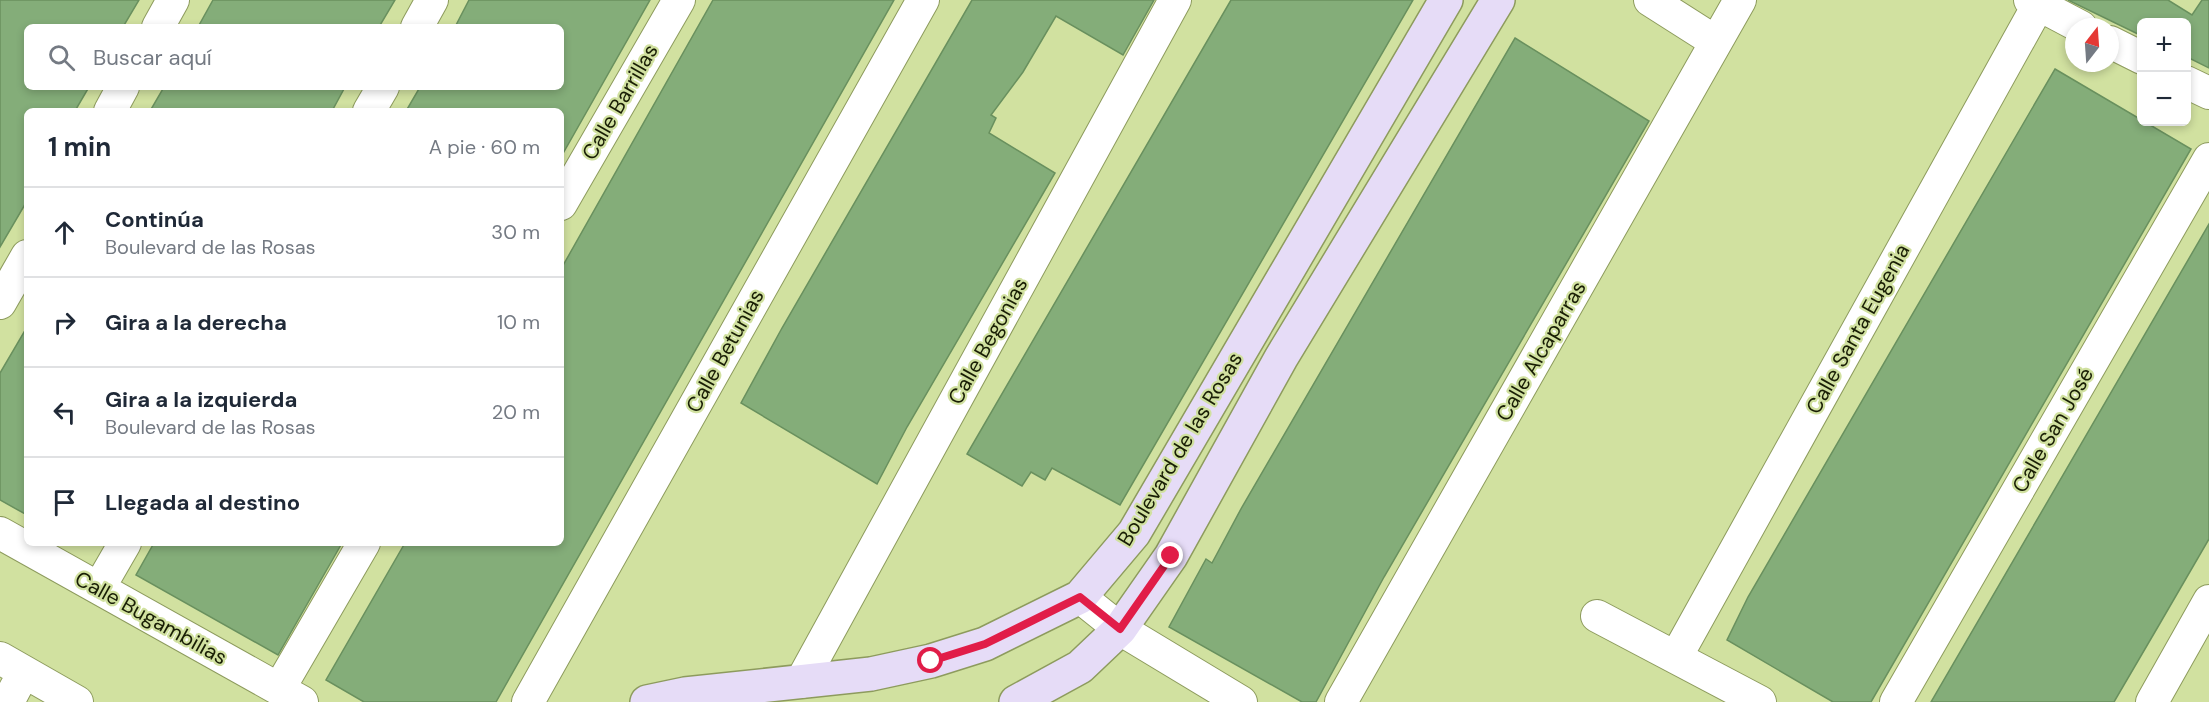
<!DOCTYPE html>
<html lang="es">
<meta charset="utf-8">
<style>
:root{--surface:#fff;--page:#f6f6f7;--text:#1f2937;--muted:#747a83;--line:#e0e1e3}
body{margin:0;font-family:"DM Sans",sans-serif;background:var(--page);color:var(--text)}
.controls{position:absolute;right:18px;top:18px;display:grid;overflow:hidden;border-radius:9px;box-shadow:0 3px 9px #0003}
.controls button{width:54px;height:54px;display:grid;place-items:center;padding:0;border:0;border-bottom:2px solid var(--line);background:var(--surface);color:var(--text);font:30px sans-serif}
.compass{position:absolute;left:2065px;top:18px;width:54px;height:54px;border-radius:50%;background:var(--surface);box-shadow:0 3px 9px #0003;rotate:17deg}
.stop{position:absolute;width:18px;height:18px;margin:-14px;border:4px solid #e11d48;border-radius:50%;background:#fff}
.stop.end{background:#e11d48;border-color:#fff;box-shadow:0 2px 6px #0008}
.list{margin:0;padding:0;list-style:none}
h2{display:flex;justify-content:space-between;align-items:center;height:78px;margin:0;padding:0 24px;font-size:26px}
h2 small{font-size:20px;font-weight:400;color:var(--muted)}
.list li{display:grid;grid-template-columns:39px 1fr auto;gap:18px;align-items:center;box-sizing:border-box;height:90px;padding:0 24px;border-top:2px solid var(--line)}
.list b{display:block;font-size:22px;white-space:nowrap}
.list p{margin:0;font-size:20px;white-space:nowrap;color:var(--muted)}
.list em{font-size:20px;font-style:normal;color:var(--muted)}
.icon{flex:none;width:33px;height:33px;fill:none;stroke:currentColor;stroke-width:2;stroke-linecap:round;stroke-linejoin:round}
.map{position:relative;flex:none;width:2209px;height:702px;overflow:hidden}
.search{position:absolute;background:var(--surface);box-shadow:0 3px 9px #0003;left:24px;top:24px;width:540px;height:66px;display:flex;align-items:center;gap:15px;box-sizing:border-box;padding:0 21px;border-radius:9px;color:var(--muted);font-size:22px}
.panel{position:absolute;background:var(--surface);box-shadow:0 3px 9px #0003;left:24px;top:108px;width:540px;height:438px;border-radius:9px}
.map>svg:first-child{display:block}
.building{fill:#84ad79;stroke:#69905e;stroke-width:1.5}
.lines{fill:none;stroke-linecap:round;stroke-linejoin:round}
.street-casing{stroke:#8d9b5d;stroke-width:34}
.secondary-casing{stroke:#8d9b5d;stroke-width:36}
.street{stroke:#fff;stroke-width:32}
.secondary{stroke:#e6dcf7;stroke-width:33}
.route{stroke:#e11d48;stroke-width:8}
.labels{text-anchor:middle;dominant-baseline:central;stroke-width:4.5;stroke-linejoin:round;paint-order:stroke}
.street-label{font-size:21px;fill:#191e05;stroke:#d1e1a0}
</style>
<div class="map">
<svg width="2209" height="702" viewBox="0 0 2209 702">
<rect width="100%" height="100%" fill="#d1e1a0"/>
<path class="building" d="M0 0H139L123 27H27V87H89L75 111H27V201L0 247Z
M213 0H395L379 27H198Z
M469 0H650L561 157V111H406L420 87H561V27H455Z
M713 0H894L496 702H364L326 680 405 543H561V269Z
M972 0H1154L1123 55 1056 16 1023 72 991 115 996 118 989 133 1055 173 907 427 877 484 741 403 782 328Z
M1231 0H1413L1120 505 1052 468 1045 480 1031 472 1022 486 967 454Z
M2068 0H2168L2192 15 2202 0H2209V68L2187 57V22H2142V36Z
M1515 38 1649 121 1384 577 1316 702H1302L1169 627 1206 559 1212 563 1242 507Z
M2055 69 2191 149 1871 702H1833L1727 640 1748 597Z
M164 87H345L332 111H150Z
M2209 224V539L2159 625 2114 702H1931Z
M27 327V515L0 500V373Z
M154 543H342L278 655 136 575Z"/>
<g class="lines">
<defs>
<path id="street" d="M1650 0 1716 42
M2030 0 2081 27
M158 27 173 0
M417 27 432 0
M2110 42 2142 58
M2186 82 2209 93
M110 111 123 87
M369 111 383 87
M561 204 679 0
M0 303 27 256
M0 533 302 702
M99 588 125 543
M1080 597 1120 629 1241 702
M1597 616 1760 702
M1676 657 2041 0
M0 658 77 702
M801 682 1175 0
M279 689 364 543
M8 702 24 672
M528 702 923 0
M1341 702 1740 0
M1896 702 2209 159
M2152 702 2209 601"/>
<path id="secondary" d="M647 702 685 694 871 674 931 661 985 644 1080 597 1134 533 1446 0
M1016 702 1080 667 1120 629 1171 556 1281 358 1498 0"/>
</defs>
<use href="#street" class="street-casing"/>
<use href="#secondary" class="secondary-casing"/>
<use href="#street" class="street"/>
<use href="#secondary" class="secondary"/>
</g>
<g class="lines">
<path class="route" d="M931 661 985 644 1080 597 1120 629 1171 556"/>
</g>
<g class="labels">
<g class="street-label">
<text transform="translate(620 102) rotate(-60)">Calle Barrillas</text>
<text transform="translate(1858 329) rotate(-61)">Calle Santa Eugenia</text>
<text transform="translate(988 341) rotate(-61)">Calle Begonias</text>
<text transform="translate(725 351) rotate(-61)">Calle Betunias</text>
<text transform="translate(1541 351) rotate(-60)">Calle Alcaparras</text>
<text transform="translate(2053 430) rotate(-60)">Calle San José</text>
<text transform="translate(1180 449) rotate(-59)">Boulevard de las Rosas</text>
<text transform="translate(151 618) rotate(29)">Calle Bugambilias</text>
</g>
</g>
</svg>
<div class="controls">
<button>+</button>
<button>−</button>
</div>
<svg class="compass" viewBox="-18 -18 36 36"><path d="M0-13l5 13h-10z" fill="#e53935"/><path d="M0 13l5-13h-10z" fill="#747a83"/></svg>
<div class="stop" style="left:931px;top:661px"></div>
<div class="stop end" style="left:1171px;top:556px"></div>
<div class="search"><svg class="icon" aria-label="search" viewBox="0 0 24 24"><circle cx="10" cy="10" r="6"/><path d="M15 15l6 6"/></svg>Buscar aquí</div>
<section class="panel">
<h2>1 min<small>A pie · 60 m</small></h2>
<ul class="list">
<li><svg class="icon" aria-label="ahead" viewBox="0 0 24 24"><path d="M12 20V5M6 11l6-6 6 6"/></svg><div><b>Continúa</b><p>Boulevard de las Rosas</p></div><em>30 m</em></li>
<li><svg class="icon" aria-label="right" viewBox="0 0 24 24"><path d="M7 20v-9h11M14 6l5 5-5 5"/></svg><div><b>Gira a la derecha</b></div><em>10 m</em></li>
<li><svg class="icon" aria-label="left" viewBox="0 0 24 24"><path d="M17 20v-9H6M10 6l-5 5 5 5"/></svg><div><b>Gira a la izquierda</b><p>Boulevard de las Rosas</p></div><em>20 m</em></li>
<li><svg class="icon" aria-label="arrive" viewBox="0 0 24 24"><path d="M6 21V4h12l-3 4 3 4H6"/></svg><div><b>Llegada al destino</b></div></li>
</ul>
</section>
</div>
